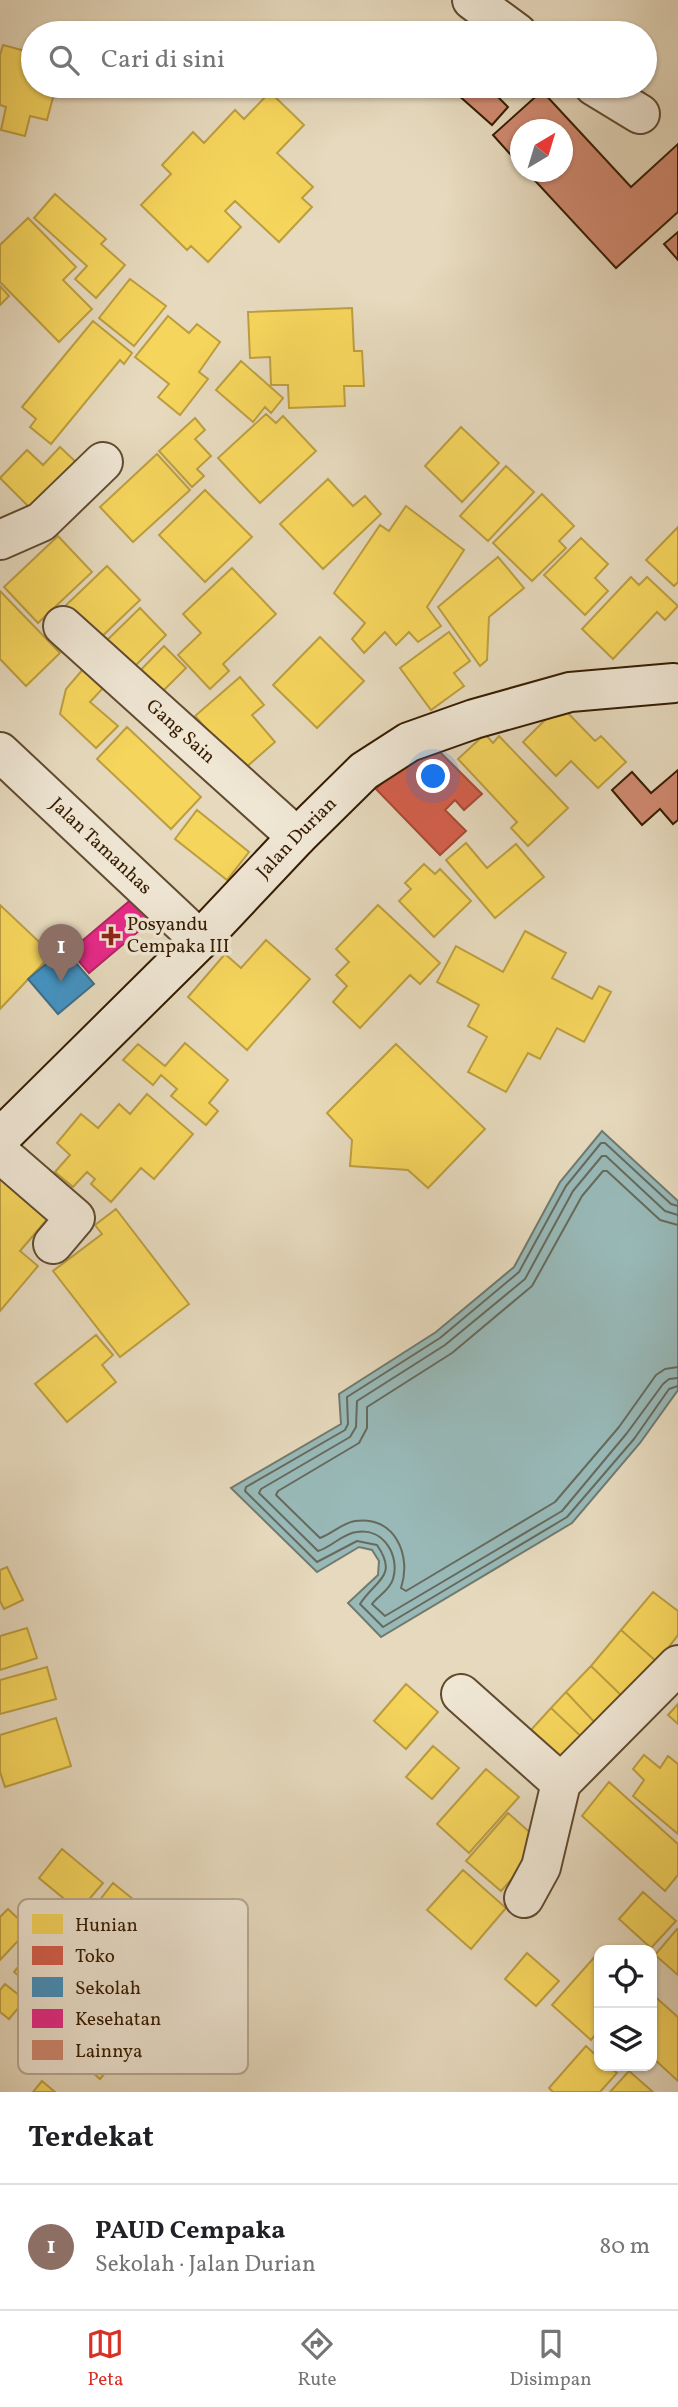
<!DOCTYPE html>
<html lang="id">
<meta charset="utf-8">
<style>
:root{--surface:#fff;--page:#f6f6f6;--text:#202124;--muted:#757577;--line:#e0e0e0;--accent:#d93025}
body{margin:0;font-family:Vollkorn,serif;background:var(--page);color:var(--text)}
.controls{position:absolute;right:21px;bottom:21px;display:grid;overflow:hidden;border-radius:14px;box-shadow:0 2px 5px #0004}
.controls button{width:63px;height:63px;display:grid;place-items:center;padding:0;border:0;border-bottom:2px solid var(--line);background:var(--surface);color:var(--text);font:35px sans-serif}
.compass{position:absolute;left:510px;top:119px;width:63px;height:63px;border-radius:50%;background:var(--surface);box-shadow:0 2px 5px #0004;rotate:38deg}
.you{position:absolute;left:434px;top:777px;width:24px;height:24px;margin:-18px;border:5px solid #fff;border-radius:50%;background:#1a73e8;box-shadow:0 0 0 10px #1a73e833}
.badge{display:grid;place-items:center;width:46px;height:46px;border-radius:50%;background:var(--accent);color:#fff;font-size:23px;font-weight:700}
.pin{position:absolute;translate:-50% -58px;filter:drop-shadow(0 2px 4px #0008)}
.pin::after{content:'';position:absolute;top:37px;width:24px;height:21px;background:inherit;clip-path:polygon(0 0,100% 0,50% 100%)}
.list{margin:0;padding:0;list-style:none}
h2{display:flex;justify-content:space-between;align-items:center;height:91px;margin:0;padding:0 28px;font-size:30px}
h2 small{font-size:23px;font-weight:400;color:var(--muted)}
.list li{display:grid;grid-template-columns:46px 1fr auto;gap:21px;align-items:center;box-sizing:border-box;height:126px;padding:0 28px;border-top:2px solid var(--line)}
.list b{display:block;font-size:26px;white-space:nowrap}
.list p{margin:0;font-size:23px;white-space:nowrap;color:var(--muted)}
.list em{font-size:23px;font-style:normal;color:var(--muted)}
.icon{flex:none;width:38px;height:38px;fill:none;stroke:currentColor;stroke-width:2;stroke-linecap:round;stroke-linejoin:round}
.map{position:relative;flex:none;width:678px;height:2092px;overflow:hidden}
.search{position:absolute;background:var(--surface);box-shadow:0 2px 5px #0004;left:21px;right:21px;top:21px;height:77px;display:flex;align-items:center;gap:18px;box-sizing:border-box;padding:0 24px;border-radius:38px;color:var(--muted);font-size:26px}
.sheet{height:217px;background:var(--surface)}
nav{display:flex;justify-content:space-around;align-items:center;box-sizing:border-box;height:98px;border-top:2px solid var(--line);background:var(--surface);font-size:19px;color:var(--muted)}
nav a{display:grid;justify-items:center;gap:4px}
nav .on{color:var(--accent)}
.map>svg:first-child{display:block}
.water{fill:#98b9b8;stroke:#707a6e;stroke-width:2}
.homes{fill:#f6d55c;stroke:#bc9e40;stroke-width:2}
.shops{fill:#d6604d;stroke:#a64c36;stroke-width:2}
.schools{fill:#4393c3;stroke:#3f6f88;stroke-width:2}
.health{fill:#e7298a;stroke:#b22561;stroke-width:2}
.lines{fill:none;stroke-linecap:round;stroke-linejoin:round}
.shore{stroke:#666a5c;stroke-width:2}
.building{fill:#d08970;stroke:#351c00;stroke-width:2}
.street-casing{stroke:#614b2f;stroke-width:42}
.secondary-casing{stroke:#351c00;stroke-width:42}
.street{stroke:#efe6d4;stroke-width:38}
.secondary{stroke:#efe6d4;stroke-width:38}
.poi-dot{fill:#8f2418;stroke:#efe6d4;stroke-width:2.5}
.labels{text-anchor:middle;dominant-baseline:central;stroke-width:7;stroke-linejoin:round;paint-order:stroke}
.street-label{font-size:19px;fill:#351c00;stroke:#efe6d4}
.poi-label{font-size:19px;fill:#351c00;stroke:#efe6d4;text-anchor:start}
.key{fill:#efe6d4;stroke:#b7a994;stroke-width:2}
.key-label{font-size:19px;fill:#351c00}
</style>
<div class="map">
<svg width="678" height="2092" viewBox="0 0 678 2092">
<rect width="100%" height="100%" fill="#e6d9bd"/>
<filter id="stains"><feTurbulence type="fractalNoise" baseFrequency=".00286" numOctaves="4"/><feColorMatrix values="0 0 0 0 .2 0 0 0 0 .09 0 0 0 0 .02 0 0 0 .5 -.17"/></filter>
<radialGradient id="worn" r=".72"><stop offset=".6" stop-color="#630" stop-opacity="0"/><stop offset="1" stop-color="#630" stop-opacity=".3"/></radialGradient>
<path class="water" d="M602 1131 678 1201V1390L640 1443 572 1523 381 1637 348 1603 378 1575 379 1561 372 1550 359 1547 317 1572 231 1488 341 1424 339 1394 436 1332 514 1267 560 1182Z"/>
<path class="homes" d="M3 45 33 53V86H56L47 120 30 116 25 136 1 130 6 107 0 105V55Z
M270 92 304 125 277 153 313 187 302 198 312 207 279 242 235 201 225 211 241 227 208 262 191 246 187 250 141 205 171 174 162 165 193 132 204 143 235 110 244 119Z
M55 194 106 239 101 244 125 265 96 298 75 279 87 266 34 218Z
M28 218 76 267 63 280 92 309 59 342 0 282V245Z
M130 279 166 306 134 346 99 318Z
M0 286 9 296 0 305Z
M352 308 354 351H362L364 386H344L345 406 289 408 288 385H271L270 357 250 358 248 312Z
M168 316 189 333 197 324 220 342 199 372 208 379 180 415 158 397 169 384 135 357Z
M93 321 132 353 124 364 120 360 51 444 30 427 36 419 22 407Z
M241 361 283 398 271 413 265 407 253 422 216 390Z
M266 414 276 423 283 416 316 451 260 503 218 458Z
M195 418 205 430 195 439 211 456 197 469 204 476 192 487 159 451Z
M461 427 499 463 462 502 425 466Z
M60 447 78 464 33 511 0 478 27 450 43 465Z
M157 454 190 490 133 542 100 507Z
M506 466 534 492 488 541 460 516Z
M328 479 353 506 365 496 381 514 323 569 280 524Z
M205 490 252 537 205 582 159 535Z
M542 494 574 526 559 541 566 548 532 581 493 543Z
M406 506 464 550 427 607 441 626 418 642 409 632 396 645 385 632 364 653 352 639 365 623 334 593 380 525 389 531Z
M678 527V582L674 586 646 560Z
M58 536 92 572 38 623 4 587Z
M581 538 608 564 595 578 608 591 585 615 544 575Z
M498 557 524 588 489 617 487 660 480 666 438 607Z
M107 566 140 600 93 645 60 611Z
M232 568 276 614 223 664 229 671 210 689 178 655 201 633 183 614Z
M631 577 639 585 647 577 678 606 665 620 657 612 613 659 582 629Z
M0 591 60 653 26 686 0 659Z
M140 608 166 635 124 677 97 650Z
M449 632 470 661 454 673 464 686 431 710 400 668Z
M320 637 364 681 317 728 273 685Z
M164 646 186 668 153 701 132 679Z
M84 668 104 687 90 702 118 726 96 748 60 714 66 689Z
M240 677 264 705 252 715 275 742 243 770 195 716Z
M560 705 595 741 601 736 626 762 598 788 571 761 556 776 523 742Z
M127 727 201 797 171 829 97 759Z
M485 734 493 743 499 736 568 808 528 846 511 828 517 822 458 759Z
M197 810 249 852 227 880 175 839Z
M466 843 487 868 516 844 544 877 495 918 446 860Z
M424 864 435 874 440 869 471 901 434 937 399 901 411 889 405 883Z
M0 905 52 954 0 1009Z
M378 905 440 963 420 984 410 975 360 1028 333 1002 347 986 336 975 349 962 336 949Z
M525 931 566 953 552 978 592 999 599 986 611 992 584 1042 557 1028 540 1059 528 1053 506 1092 468 1072 487 1037 468 1026 479 1005 437 982 456 946 503 972Z
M266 940 310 979 247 1050 188 997 225 954 241 968Z
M185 1043 228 1080 209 1103 218 1111 206 1125 171 1096 177 1089 161 1075 153 1085 123 1060 138 1044 165 1066Z
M396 1044 485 1129 428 1188 408 1170 350 1166 352 1140 327 1113Z
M147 1094 193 1134 154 1179 141 1168 111 1202 91 1184 95 1179 87 1172 73 1187 55 1172 70 1155 57 1143 81 1114 98 1128 119 1104 130 1114Z
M0 1162 56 1209 20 1251 38 1266 0 1311Z
M116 1209 189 1304 120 1357 53 1271 102 1234 95 1225Z
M96 1335 113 1355 102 1365 116 1382 67 1422 35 1384Z
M7 1567 23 1600 4 1609 0 1601V1570Z
M653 1592 678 1611V1635L657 1662 621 1630Z
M27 1628 37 1658 0 1670V1636Z
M621 1630 657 1662 625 1699 591 1666Z
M591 1666 625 1699 600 1728 566 1692Z
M47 1667 56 1699 0 1714V1680Z
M406 1684 438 1712 406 1749 374 1721Z
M566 1692 600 1728 587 1742 551 1708Z
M678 1704V1724L668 1715Z
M551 1708 587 1742 558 1774 521 1741Z
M56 1718 71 1766 5 1787 0 1772V1735Z
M433 1746 459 1768 432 1799 406 1777Z
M644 1755 660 1768 668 1756 678 1764V1834L633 1796 644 1780 633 1769Z
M486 1769 519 1797 469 1853 437 1824Z
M609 1782 678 1844V1875L665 1891 582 1816Z
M508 1813 543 1844 501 1891 466 1861Z
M62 1849 103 1883 79 1911 39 1878Z
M463 1870 506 1908 471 1949 427 1910Z
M113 1883 144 1908 125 1931 95 1906Z
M643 1892 676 1921 651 1948 619 1919Z
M8 1909 29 1929 0 1960V1917Z
M677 1929 678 1930V1975L655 1955Z
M34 1948 62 1970 41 1995 14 1972Z
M599 1952V2030L591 2040 552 2005Z
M527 1953 559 1981 536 2006 505 1979Z
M5 1984 25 2000 9 2019 0 2012V1990Z
M652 1994 678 2017V2081L652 2057Z
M103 2026 128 2046 100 2079 76 2058Z
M586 2046 599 2058V2066H608L617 2073 600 2092H553L549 2088Z
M629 2071 653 2092H610Z
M42 2081 55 2092H33Z"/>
<path class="shops" d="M420 746 430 755 437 749 482 794 464 810 455 800 445 810 466 831 440 855 376 789Z"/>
<path class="schools" d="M64 949 94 984 58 1014 28 979Z"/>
<path class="health" d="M133 898 152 920 89 973 70 951Z"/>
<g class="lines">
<path class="shore" d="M678 1206 671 1204 605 1143H601L566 1186 519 1272 440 1338 347 1397 348 1424 345 1430 246 1487 245 1491 317 1562 357 1541 377 1545C399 1577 375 1580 360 1604L383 1627 567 1517 634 1439 669 1389 678 1386
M678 1215 665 1211 606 1156H602L573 1191 525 1279 445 1345 357 1401 356 1427 350 1437 261 1489 259 1493 318 1551C332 1547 343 1533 357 1532 384 1528 400 1556 393 1579 390 1590 378 1596 372 1604L385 1616 562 1511 627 1433 663 1384 669 1379 678 1378
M678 1225 660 1220 607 1171H603L582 1196 532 1286 452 1353 367 1407V1428L359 1443 278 1491 276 1495 320 1538C332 1534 342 1523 355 1521 395 1515 412 1556 401 1588L406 1591 555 1502 619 1427 656 1375 665 1369 678 1367"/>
</g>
<path class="building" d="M448 86H510L499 98 508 107 492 125Z
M542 91 631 187 678 144V212L616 268 527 172H562V130H520V165L493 135Z
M678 232V260L664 244Z
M678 770V820L673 824 660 809 642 825 612 790 632 772 651 793Z"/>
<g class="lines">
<defs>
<g id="street">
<path d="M472 0 517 33"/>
<path d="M594 86 640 114"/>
<path d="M0 540 41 522 103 462"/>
<path id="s1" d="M63 626 297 837"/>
<path id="s2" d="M0 752 200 940"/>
<path d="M0 1153 75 1218 53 1244"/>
<path d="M461 1694 561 1783"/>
<path d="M524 1898 541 1867 561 1783 678 1665"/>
</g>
<g id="secondary">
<path id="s3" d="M0 1138 200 940 297 837 364 771 409 742 474 719 570 692 674 683"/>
</g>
</defs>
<use href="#street" class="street-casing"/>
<use href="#secondary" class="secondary-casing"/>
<use href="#street" class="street"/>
<use href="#secondary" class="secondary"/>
</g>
<path class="poi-dot" d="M107.5 925.5h7v7h7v7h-7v7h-7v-7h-7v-7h7z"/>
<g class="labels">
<g class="street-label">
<text stroke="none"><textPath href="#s1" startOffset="158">Gang Sain</textPath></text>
<text stroke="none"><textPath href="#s3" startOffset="422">Jalan Durian</textPath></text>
<text stroke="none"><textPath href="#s2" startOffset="138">Jalan Tamanhas</textPath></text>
</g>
<g class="poi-label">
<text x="127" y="925">Posyandu<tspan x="127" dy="22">Cempaka III</tspan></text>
</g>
</g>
<rect x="18" y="1899" width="230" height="175" rx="10" class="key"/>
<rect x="32" y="1914" width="31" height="20" fill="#f6d55c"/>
<rect x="32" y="1946" width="31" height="19" fill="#d6604d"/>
<rect x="32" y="1977" width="31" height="20" fill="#4393c3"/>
<rect x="32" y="2009" width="31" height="19" fill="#e7298a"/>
<rect x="32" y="2040" width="31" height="20" fill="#d08970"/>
<g class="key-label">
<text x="75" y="1931">Hunian</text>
<text x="75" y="1962">Toko</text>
<text x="75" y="1994">Sekolah</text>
<text x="75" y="2025">Kesehatan</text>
<text x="75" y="2057">Lainnya</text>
</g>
<rect width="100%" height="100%" filter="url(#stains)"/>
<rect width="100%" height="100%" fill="url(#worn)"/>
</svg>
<div class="controls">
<button><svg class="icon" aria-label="locate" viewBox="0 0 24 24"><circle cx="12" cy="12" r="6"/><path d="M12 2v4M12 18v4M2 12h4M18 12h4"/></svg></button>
<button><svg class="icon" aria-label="layers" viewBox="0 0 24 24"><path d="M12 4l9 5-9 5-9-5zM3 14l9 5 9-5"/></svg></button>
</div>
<svg class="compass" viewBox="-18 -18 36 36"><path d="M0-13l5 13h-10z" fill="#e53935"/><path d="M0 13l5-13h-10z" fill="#757577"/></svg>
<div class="you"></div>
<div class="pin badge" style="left:61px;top:982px;background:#8d6e63">1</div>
<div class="search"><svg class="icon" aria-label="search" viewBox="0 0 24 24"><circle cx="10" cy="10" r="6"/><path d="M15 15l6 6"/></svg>Cari di sini</div>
</div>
<section class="sheet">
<h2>Terdekat<small></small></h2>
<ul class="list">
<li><span class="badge" style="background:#8d6e63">1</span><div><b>PAUD Cempaka</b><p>Sekolah · Jalan Durian</p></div><em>80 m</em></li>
</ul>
</section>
<nav>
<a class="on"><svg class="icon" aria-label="map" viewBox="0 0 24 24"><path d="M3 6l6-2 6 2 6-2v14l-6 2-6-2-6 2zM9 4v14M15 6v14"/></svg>Peta</a>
<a><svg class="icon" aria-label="directions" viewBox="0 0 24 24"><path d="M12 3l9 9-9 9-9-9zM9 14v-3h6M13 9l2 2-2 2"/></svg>Rute</a>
<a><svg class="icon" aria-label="saved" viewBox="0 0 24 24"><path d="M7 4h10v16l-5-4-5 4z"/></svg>Disimpan</a>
</nav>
